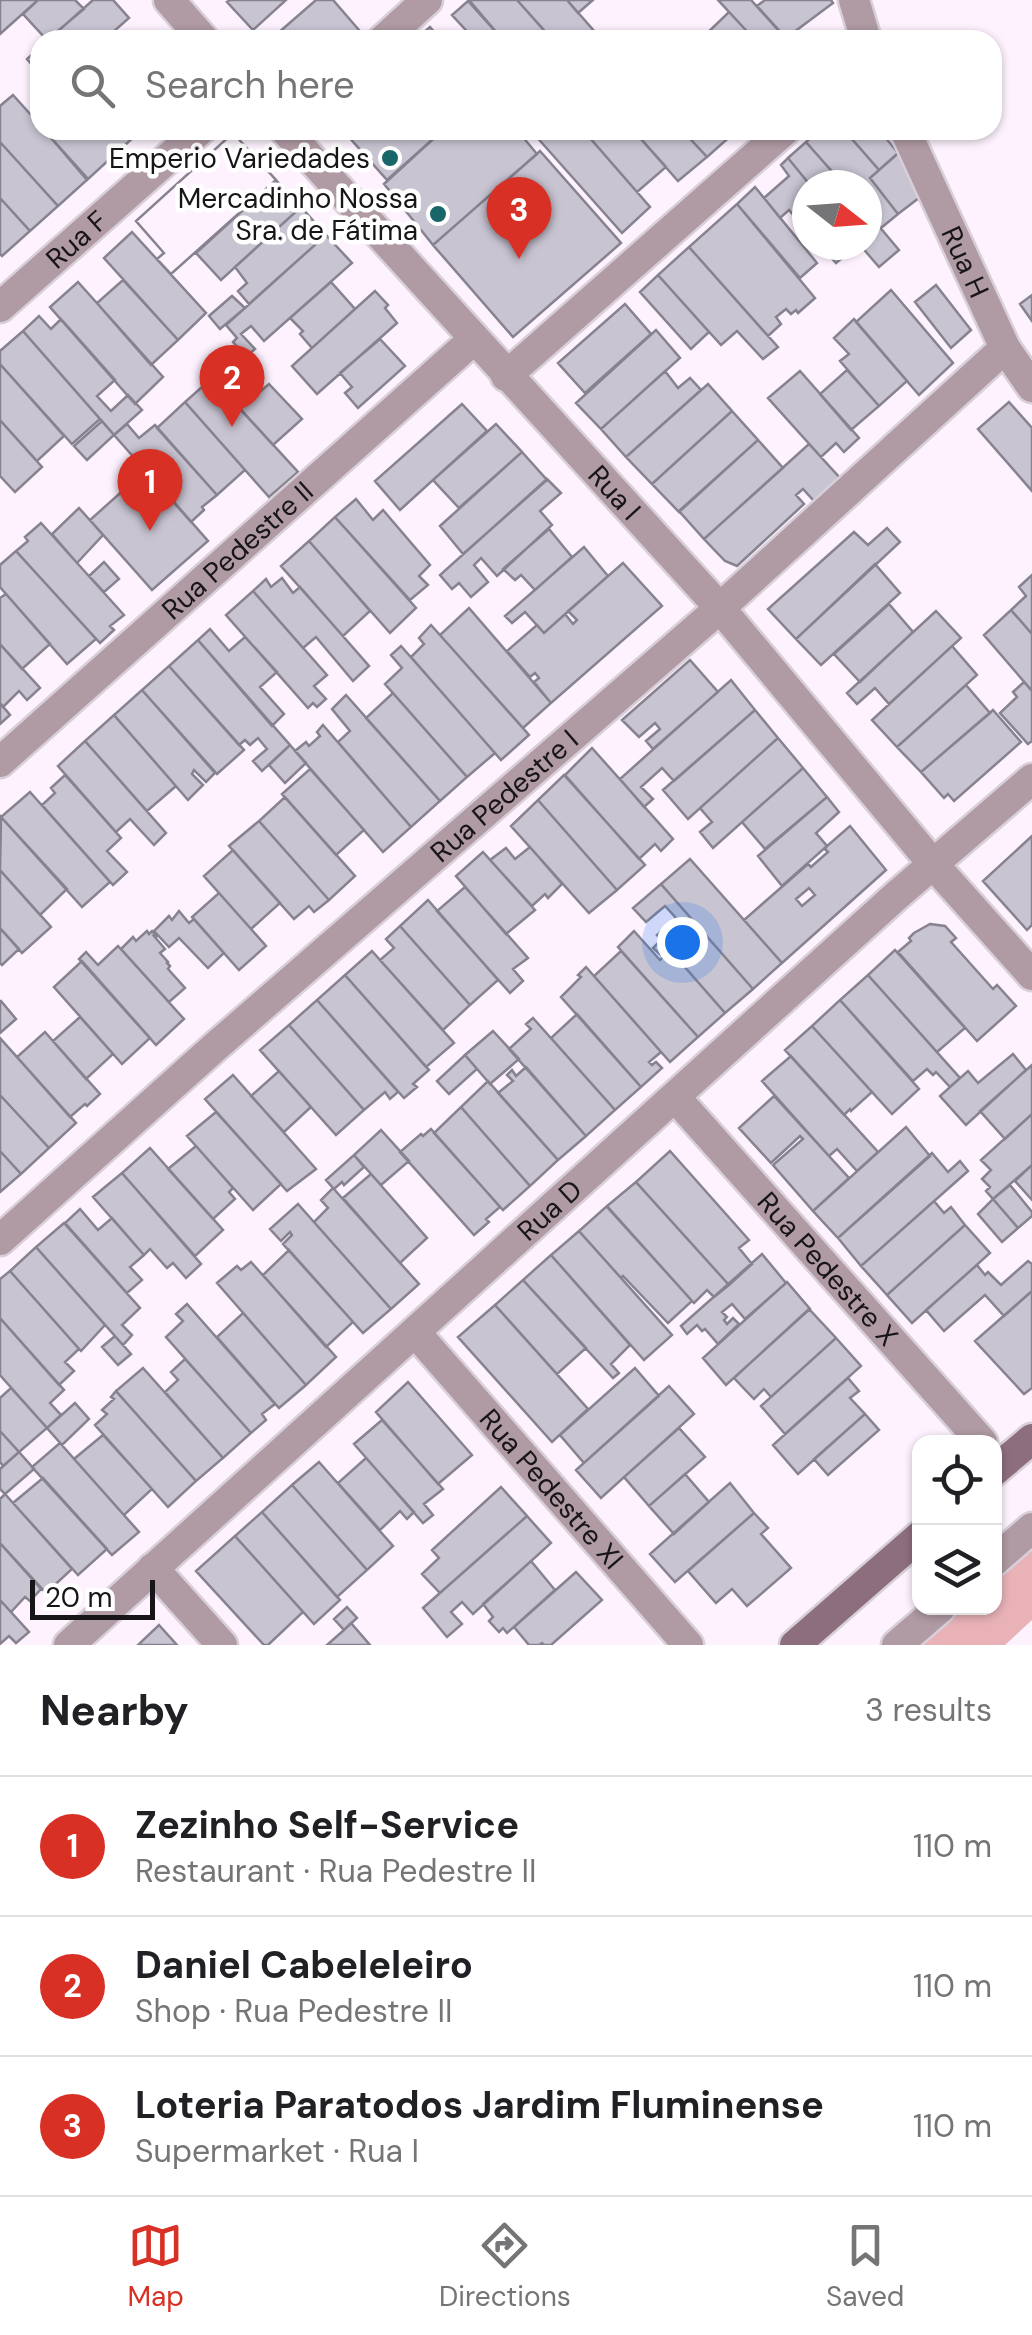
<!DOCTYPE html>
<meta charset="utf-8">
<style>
:root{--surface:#fff;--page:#f2f2f2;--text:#202124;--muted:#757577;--line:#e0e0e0;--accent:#d93025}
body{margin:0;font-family:"DM Sans",sans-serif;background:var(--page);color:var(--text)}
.controls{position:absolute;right:30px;bottom:30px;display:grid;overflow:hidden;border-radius:20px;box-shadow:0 2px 8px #0004}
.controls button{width:90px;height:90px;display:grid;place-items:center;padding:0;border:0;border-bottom:2px solid var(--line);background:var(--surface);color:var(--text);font:50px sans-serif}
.compass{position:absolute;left:792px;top:170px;width:90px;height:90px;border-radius:50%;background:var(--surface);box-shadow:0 2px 8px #0004;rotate:107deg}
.scale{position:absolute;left:30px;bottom:25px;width:125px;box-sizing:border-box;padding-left:10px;border:5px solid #181519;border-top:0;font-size:28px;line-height:35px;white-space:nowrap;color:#181519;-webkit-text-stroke:8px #fff;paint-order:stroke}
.you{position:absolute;left:682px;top:942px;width:35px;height:35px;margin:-25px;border:8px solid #fff;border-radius:50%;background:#1a73e8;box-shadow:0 0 0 15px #1a73e833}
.badge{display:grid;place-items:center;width:65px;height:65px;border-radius:50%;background:var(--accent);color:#fff;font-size:32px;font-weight:700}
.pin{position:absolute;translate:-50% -82px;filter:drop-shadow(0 2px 5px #0008)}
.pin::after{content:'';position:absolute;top:52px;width:35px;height:30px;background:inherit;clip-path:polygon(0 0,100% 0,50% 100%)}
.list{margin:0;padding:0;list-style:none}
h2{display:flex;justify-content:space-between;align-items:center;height:130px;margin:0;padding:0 40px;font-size:42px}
h2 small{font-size:32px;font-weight:400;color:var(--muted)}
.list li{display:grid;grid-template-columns:65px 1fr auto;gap:30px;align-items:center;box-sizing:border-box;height:140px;padding:0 40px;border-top:2px solid var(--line)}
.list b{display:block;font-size:38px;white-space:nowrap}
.list p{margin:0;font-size:32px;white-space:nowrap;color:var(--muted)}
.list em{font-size:32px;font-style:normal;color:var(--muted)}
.icon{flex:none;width:55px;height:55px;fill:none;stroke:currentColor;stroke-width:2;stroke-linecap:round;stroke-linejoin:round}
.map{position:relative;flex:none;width:1032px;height:1645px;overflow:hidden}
.search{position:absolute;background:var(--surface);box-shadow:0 2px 8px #0004;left:30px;right:30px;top:30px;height:110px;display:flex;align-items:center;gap:25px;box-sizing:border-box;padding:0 35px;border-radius:30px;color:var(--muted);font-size:38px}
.sheet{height:550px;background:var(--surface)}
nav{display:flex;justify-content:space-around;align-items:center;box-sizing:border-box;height:140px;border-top:2px solid var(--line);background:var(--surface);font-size:28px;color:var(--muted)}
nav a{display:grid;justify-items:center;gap:5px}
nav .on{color:var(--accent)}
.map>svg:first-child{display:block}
.green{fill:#e8b2b7}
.building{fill:#c8c4d2;stroke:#86828f;stroke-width:2.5;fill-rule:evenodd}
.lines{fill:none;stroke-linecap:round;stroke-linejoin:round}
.street-casing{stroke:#d8cfd9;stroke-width:35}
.secondary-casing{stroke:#d8cfd9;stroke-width:35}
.street{stroke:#b09aa4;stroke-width:30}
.secondary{stroke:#8d6e7d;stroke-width:30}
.poi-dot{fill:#18666a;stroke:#fff;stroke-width:4}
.labels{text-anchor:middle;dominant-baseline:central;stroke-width:9;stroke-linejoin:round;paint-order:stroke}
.poi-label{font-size:28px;fill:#181519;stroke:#fff;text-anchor:end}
.street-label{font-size:28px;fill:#181519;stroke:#fff}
</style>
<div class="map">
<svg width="1032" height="1645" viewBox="0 0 1032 1645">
<rect width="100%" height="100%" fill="#fdf2fe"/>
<path class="green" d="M1032 1528V1620L1005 1645H897L940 1608H994L995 1561Z"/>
<path class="building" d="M0 0H38L0 34Z
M38 0H75L84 9 47 40 23 14Z
M93 0H113L129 18 104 40H48Z
M230 0H286L253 30 227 2Z
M316 0H333L359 30 347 40H270Z
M469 0H517L548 35 542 40H503Z
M517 0H567L602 40H553Z
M567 0H593L578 13Z
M718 0H751L787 40H755Z
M765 0H831L833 3 786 38 757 6Z
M468 1 503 40H475L452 15Z
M729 12 755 40H704L702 38Z
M430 27 441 40H415Z
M40 47V74L27 59Z
M13 95 40 125V130H44L88 179 58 206 0 142V106Z
M61 130H134L137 134 87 180 52 139Z
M355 130H443L387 180 348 136Z
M443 130H517L537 154 433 245 384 184Z
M539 130H583L650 207 622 233 534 134Z
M583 130H633L666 167 637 192Z
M633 130H682L707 157 678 181Z
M682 130H732L734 133 707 157Z
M819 130H844L879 170 870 178 898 214 881 228 867 212V185H844L806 142Z
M844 130H894L885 137 898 153 879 170Z
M233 133 276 180 171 274 157 259 164 253 136 221Z
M233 133 276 180 171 274 157 259 164 253 136 221Z
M0 142 58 206 30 231 0 198Z
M806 142 844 185H810L788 158Z
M903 149 924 194 898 214 870 178Z
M540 151 621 243 513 337 433 245Z
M788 158 810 185H807V231L789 210 780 218 764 198 789 176 781 165Z
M276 180 301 207 221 280 196 253Z
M755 187 817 263 800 278 737 204Z
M0 198 30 231 2 256 0 254Z
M737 204 815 298 798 313 796 310 791 314 786 309 776 317 781 324 768 336 689 247Z
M301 207 326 235 249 304 238 291 247 283 235 267Z
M867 212 899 250 879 267 860 245H867Z
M132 232 206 313 178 340 104 258Z
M326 235 352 263 264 341 251 326 241 334 255 349 246 357 233 342 237 338 226 325Z
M820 245H858L836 263Z
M689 247 778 347 763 359 737 331 721 345 658 275Z
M658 275 709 332 691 349 640 292Z
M123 280 178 340 151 365 97 303Z
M78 282 163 377 135 404 50 307Z
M331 282 355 309 312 348 300 334 303 331 290 318Z
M936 285 971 330 951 348 915 302Z
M891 290 953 363 919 395 856 322Z
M375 291 388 305 385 308 397 323 317 394 292 366Z
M1032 295V321L1020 304Z
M232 296 245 308 220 329 209 316Z
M625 304 651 334 585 393 558 363Z
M39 316 51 329 61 319 115 380 97 396 111 411 128 395 142 410 114 435 23 331Z
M854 319 907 381 879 406 840 361 849 354 834 338Z
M656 330 680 358 601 429 576 403Z
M23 331 100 419 72 444 0 364V351Z
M380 339 405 366 358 408 345 393 352 387 340 373Z
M0 364 64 436 37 461 0 420Z
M847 370 879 406 851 430 820 394Z
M665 371 678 388 690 378 701 390 626 457 601 429Z
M800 371 859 438 844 452 836 443 821 457 768 398Z
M212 378 298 472 269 497 185 402Z
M269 384 302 419 273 445 240 409Z
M708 384 732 411 652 484 626 457Z
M185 402 245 470 217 495 157 428Z
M1009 402 1032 428V491L978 429Z
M462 404 487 431 400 510 375 481Z
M732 411 758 440 679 512 652 484Z
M0 420 42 467 15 492 0 476Z
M102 421 114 435 87 460 74 446Z
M127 424 139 438 155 425 217 495 202 507 204 510 191 522 114 435Z
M496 424 522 452 459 508 433 480Z
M758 440 783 468 704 539 679 511Z
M809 444 840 478 814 501 803 489 796 495 804 504 737 566 725 561 704 539Z
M522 452 547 480 463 554 440 526Z
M146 470 208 541 152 590 90 520Z
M547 479 561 493 540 511 552 525 497 576 481 558 474 565 488 582 471 597 459 583 452 589 440 575Z
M356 499 373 520 383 510 430 565 419 576 428 585 410 600 335 517Z
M79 508 103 535 77 563 52 534Z
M335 517 416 608 390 633 309 541Z
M41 523 124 615 110 626 114 630 100 643 16 551 28 541 25 537Z
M887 528 900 542 796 639 768 609 854 532 868 545Z
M549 529 572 557 535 590 521 575 515 580 503 569Z
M309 541 370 611 343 636 281 566Z
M584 547 608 576 544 633 525 612 512 623 505 616Z
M16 551 96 639 67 664 0 587V565Z
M104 562 119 579 104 592 89 576Z
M623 563 662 606 551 703 534 682 539 678 535 673 530 677 507 651 537 625 544 633 565 614 573 624 577 620 568 611Z
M875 564 900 593 821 665 796 639Z
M1032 575V634L1011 610 1026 596 1019 587Z
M282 578 293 593 300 587 369 666 353 681 316 637 303 648 253 591 266 579 271 587Z
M253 591 327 675 314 686 326 699 317 707 313 703 308 708 226 615Z
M6 594 50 644 22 669 0 644V598Z
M889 604 913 632 860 682 834 654Z
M469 608 551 703 523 728 440 635Z
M1011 610 1032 634V691L984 635Z
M936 611 961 638 889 704 875 688 857 704 847 693Z
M431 625 529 735 501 760 411 657 424 644 419 638Z
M210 629 229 651 245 637 277 672 260 687 284 714 272 726 198 640Z
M198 640 290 745 262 771 253 761 267 749 258 738 250 745 245 740 239 745 169 666Z
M0 644 40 688 27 700 19 691 3 707 0 703Z
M401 646 495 753 467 777 385 684 402 668 391 655Z
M952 646 977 675 897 747 872 720Z
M690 660 718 692 653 749 646 741 660 729 655 723 639 737 622 720Z
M169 666 244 750 217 774 142 690Z
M731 680 755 710 674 781 662 768 641 787 653 799 644 807 620 779Z
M1024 682 1032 691V741L1028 744 1000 713 1017 697 1013 692Z
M966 685 990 713 921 772 897 747Z
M142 690 215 773 206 782 194 770 192 774 203 785 188 800 114 715Z
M393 693 467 777 440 801 366 718Z
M346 695 440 801 411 827 338 742 350 731 332 709Z
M0 703 10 715 0 724Z
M755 710 778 738 688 819 663 790Z
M993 710 1021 742 954 801 948 794 944 798 921 772Z
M114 715 176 786 147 811 85 741Z
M323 725 411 827 383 852 295 751 306 742 309 746 320 736 317 732Z
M778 738 803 768 713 848 700 832 712 822 700 808Z
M85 741 166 833 154 845 130 819 116 832 58 766Z
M290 745 306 763 285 783 269 765Z
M592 748 673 839 661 851 655 844 639 859 565 775Z
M803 768 827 797 765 849 742 822Z
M310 769 364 830 336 855 282 794Z
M65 775 121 838 107 851 127 872 113 885 42 805 55 793 51 788Z
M564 775 645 865 617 890 538 800Z
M30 792 110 882 82 907 1 817Z
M285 797 355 876 329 900 259 821Z
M827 797 839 812 816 833 827 846 782 886 758 856Z
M538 800 617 890 589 913 511 826Z
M1 817 67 889 40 915 0 870Z
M259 821 329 900 314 912 309 906 294 919 229 846Z
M850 826 886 870 782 963 744 920 808 864 811 867 828 852 825 849 827 846ZM809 888 815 895 802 906 796 899Z
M1032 836V925L1027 930 983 881Z
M530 847 562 884 548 898 545 894 532 906 490 860 506 848 515 859Z
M233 850 280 903 251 929 204 876Z
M483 852 535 910 506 934 456 876Z
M690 859 782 963 753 989 661 884Z
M0 870 51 927 22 953 0 928Z
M661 884 753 989 725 1013 657 935 676 918 665 906 646 922 633 908Z
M465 887 528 958 513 969 523 981 510 993 437 911Z
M219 893 266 946 239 970 192 917Z
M428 900 498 980 470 1005 400 926Z
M179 911 189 923 194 919 224 953 208 968 179 938 169 947 154 931 169 916 172 920Z
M930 924 945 926 956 938 951 942 993 989 997 985 1016 1006 977 1041 898 952 911 941 909 938 914 933Z
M400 926 470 1005 443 1030 380 960 394 948 386 939Z
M0 928 19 949 2 965 0 963Z
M147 931 149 934 152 931 156 936H154L165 949 160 953 168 962 167 963 170 966 168 969 185 988 169 1002 121 949 133 937 136 941Z
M634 931 660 960 663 957 653 948 661 940 725 1013 698 1037 618 947Z
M118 946 184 1019 156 1045 79 959 86 952 98 965Z
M895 950 965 1028 937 1052 868 975Z
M372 951 454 1043 426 1067 345 975Z
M621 951 698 1037 670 1062 594 976Z
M82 961 150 1038 122 1064 54 987Z
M586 967 661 1052 649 1062 652 1065 656 1062 662 1068 641 1087 561 997 581 977 578 975Z
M345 975 429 1070 413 1084 417 1087 404 1098 317 1000Z
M868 975 960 1078 950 1087 936 1072 933 1075 927 1069 913 1081 840 1000Z
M317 1000 398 1092 390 1099 385 1092 364 1110 289 1025Z
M840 1000 919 1089 892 1114 812 1026Z
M1 1001 16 1019 0 1033V1002Z
M577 1014 641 1087 615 1110 551 1038Z
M80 1017 113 1054 86 1079 53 1041Z
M533 1018 615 1110 586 1136 509 1049 531 1029 526 1024Z
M289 1025 364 1110 336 1135 260 1050Z
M812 1026 872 1092 851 1111 850 1109 844 1115 785 1050Z
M493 1031 519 1059 490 1084 465 1055Z
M45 1032 100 1094 87 1106 85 1104 70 1117 17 1057Z
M0 1038 76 1123 49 1148 0 1095Z
M1013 1054 1026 1070 966 1125 940 1096 968 1071 978 1083Z
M465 1055 477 1069 449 1094 437 1081Z
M791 1056 878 1152 857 1171 837 1149 829 1156 762 1081Z
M1032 1065V1114L1005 1139 980 1111Z
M526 1067 586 1136 558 1160 498 1093 513 1081 507 1075 512 1070 516 1076Z
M279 1071 311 1107 284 1132 251 1096Z
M233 1075 316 1169 287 1191 205 1099Z
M488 1081 558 1160 530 1186 461 1107Z
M0 1095 49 1148 21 1174 0 1151Z
M774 1096 849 1178 813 1211 773 1165 803 1139 800 1136 771 1163 739 1128Z
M461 1107 530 1186 503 1210 434 1133Z
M216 1112 281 1184 253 1210 187 1136Z
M1032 1114V1165L993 1199 986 1191 990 1187 982 1179 991 1170 981 1160Z
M906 1127 930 1156 838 1238 813 1211Z
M431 1129 500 1207 486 1219 489 1222 474 1235 400 1152 421 1134 423 1136Z
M381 1130 409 1161 381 1185 354 1155Z
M196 1146 233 1188 229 1192 235 1199 213 1219 168 1169Z
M150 1148 223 1230 195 1256 122 1173Z
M0 1151 21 1174 0 1192Z
M670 1151 749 1240 739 1248 752 1264 729 1285 636 1182Z
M932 1153 948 1172 960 1161 968 1171 861 1266 838 1238Z
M354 1155 364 1167 344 1185 342 1182 334 1189 326 1180Z
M1032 1165V1200L1015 1181Z
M122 1173 201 1264 186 1278 173 1263 167 1268 150 1249 144 1255 93 1197Z
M371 1174 427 1238 400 1263 343 1198Z
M636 1182 729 1285 714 1297 707 1290 694 1303 608 1208 607 1206Z
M1010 1185 1032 1212V1216L1018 1228 993 1199Z
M333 1188 419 1284 391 1309 314 1222 328 1208 321 1200Z
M993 1199 1018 1228 1002 1242 978 1214Z
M934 1201 944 1213 951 1207 965 1225 887 1295 861 1266Z
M298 1204 391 1309 363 1333 283 1244 292 1235 290 1232 281 1241 270 1229Z
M607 1206 692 1301 668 1323 623 1276 621 1278 579 1231Z
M80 1209 98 1230 112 1218 144 1255 130 1267 142 1280 127 1293 65 1223Z
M64 1223 140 1308 122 1325 132 1335 123 1345 36 1247Z
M965 1225 990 1253 912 1323 887 1295Z
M579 1231 672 1335 644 1360 551 1255Z
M36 1247 105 1325 81 1351 10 1271Z
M289 1250 353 1322 326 1347 263 1275Z
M762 1254 786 1283 745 1319 732 1304 722 1312 727 1317 724 1320 727 1324 733 1318 739 1324 718 1344 705 1329 702 1331 697 1325 687 1334 681 1326Z
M551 1255 630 1345 611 1364 619 1373 613 1378 523 1280Z
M1028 1261 1032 1264V1291L1004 1316 985 1295 944 1331 926 1310 977 1265 985 1275 988 1272 1001 1285Z
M251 1262 336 1357 306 1385 217 1283 237 1266 241 1270Z
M10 1271 79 1349 65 1362 74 1371 59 1385 0 1318V1279Z
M523 1280 586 1348 557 1374 495 1305Z
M787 1282 810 1309 726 1385 703 1358Z
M1032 1291V1388L1024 1394 975 1341Z
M187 1304 275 1404 262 1414 266 1420 251 1433 166 1337 183 1321 176 1314Z
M495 1305 588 1409 552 1442 458 1337Z
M809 1309 836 1338 771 1397 764 1389 754 1399 734 1378Z
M243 1313 306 1385 279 1408 217 1337Z
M0 1318 64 1390 50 1403 61 1415 47 1428 0 1375Z
M115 1336 131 1354 118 1365 102 1347Z
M836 1338 861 1366 785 1434 761 1406Z
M185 1359 251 1433 223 1458 165 1392 178 1380 171 1372Z
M143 1368 223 1458 196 1481 116 1391Z
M635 1368 659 1396 584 1463 560 1435Z
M848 1378 859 1391 850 1398 865 1414 798 1474 773 1445Z
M408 1382 472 1455 438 1484 376 1412Z
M669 1386 694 1414 601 1498 576 1470Z
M11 1388 47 1428 19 1452 0 1431V1398Z
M116 1391 196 1481 168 1507 95 1425 107 1414 102 1410 114 1399 111 1397Z
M75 1403 89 1419 62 1445 47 1428Z
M865 1414 879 1430 828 1475 814 1459Z
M382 1420 443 1489 424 1504 433 1515 423 1523 354 1444Z
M679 1428 705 1457 649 1506 624 1477Z
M0 1431 19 1452 3 1466 0 1462Z
M103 1435 152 1489 124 1515 74 1459Z
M60 1443 139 1532 112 1555 32 1467Z
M19 1452 34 1469 5 1494 0 1489V1469Z
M366 1458 414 1512 407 1519 400 1511 380 1530 338 1483Z
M319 1462 393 1546 367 1570 292 1485Z
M685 1474 709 1502 674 1534 649 1506Z
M43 1478 107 1549 78 1575 13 1503Z
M730 1483 754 1513 675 1582 650 1554Z
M292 1485 367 1570 337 1597 262 1512Z
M501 1487 527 1516 440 1593 422 1574 439 1558 432 1550Z
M5 1494 72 1569 46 1593 0 1543V1499Z
M262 1512 340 1600 314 1624 235 1536Z
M754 1513 768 1528 761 1534 791 1568 747 1606 732 1589 716 1603 688 1571Z
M527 1516 551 1543 473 1614 462 1602 451 1612 462 1624 447 1637 423 1608Z
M235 1536 303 1612 268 1645H264L196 1571Z
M0 1543 41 1589 30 1601 25 1597 11 1612 0 1600Z
M531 1561 555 1590 507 1633 503 1628 499 1632 489 1621 493 1617 483 1604Z
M576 1572 602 1600 551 1645H544L542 1643 539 1645H529L514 1627Z
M0 1600 29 1632 16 1643 9 1636 0 1644Z
M347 1607 357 1618 344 1630 334 1619Z
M351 1623 370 1645H327L344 1630Z
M159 1625 177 1645H138Z"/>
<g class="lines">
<defs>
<g id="street">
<path d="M169 0 204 40"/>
<path d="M854 0 866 40"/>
<path d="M383 40 427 0"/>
<path id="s1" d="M285 130 720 608 933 864 1032 975"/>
<path id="s2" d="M905 130 1005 348 1032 387"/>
<path id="s3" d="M0 307 200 130"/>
<path d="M506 376 785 130"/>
<path id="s4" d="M0 762 473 340"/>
<path id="s5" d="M675 1097 982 1442"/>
<path id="s6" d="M0 1240 215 1047 720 608 1005 348"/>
<path id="s7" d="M415 1332 688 1645"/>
<path d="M994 1561 1032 1528"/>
<path d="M153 1568 222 1645"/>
<path id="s8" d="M69 1645 896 896 1032 779"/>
<path d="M897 1645 940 1608"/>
</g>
<path id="secondary" d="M994 1471 1032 1439
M795 1645 920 1536"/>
</defs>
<use href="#street" class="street-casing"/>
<use href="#secondary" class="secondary-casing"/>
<use href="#street" class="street"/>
<use href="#secondary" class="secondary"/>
</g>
<g class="poi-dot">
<circle cx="390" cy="158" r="10"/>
<circle cx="438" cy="214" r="10"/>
</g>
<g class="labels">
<g class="poi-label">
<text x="370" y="158">Emperio Variedades</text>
<text x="418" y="198">Mercadinho Nossa<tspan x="418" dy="32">Sra. de Fátima</tspan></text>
</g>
<g class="street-label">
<text stroke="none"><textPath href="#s3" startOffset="102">Rua F</textPath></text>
<text stroke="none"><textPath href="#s2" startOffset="145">Rua H</textPath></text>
<text stroke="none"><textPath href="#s1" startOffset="490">Rua I</textPath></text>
<text stroke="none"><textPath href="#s4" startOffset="318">Rua Pedestre II</textPath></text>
<text stroke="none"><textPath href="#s6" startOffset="672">Rua Pedestre I</textPath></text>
<text stroke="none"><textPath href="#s8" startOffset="648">Rua D</textPath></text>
<text stroke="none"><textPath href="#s5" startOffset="230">Rua Pedestre X</textPath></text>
<text stroke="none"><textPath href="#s7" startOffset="208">Rua Pedestre XI</textPath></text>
</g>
</g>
</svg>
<div class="controls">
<button><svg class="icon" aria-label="locate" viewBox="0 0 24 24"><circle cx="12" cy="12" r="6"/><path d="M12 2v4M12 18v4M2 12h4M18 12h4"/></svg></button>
<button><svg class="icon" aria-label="layers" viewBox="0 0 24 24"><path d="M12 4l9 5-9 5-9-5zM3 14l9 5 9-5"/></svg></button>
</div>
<svg class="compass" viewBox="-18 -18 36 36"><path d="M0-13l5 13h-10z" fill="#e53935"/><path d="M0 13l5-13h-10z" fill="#757577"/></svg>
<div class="scale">20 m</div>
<div class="you"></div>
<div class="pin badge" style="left:150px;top:531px">1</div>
<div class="pin badge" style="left:232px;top:427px">2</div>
<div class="pin badge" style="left:519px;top:259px">3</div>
<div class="search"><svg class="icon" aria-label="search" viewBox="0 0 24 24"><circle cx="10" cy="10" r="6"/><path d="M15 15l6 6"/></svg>Search here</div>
</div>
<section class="sheet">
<h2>Nearby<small>3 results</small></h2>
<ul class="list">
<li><span class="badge">1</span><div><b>Zezinho Self-Service</b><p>Restaurant · Rua Pedestre II</p></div><em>110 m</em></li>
<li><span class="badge">2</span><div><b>Daniel Cabeleleiro</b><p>Shop · Rua Pedestre II</p></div><em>110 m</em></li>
<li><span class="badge">3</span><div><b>Loteria Paratodos Jardim Fluminense</b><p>Supermarket · Rua I</p></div><em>110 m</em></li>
</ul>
</section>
<nav>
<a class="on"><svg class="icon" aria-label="map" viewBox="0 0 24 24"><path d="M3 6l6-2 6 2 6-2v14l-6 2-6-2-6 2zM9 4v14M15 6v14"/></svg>Map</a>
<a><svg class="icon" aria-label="directions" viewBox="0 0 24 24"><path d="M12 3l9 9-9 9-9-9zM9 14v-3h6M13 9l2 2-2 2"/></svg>Directions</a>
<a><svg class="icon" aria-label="saved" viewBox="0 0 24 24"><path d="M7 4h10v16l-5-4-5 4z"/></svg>Saved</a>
</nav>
